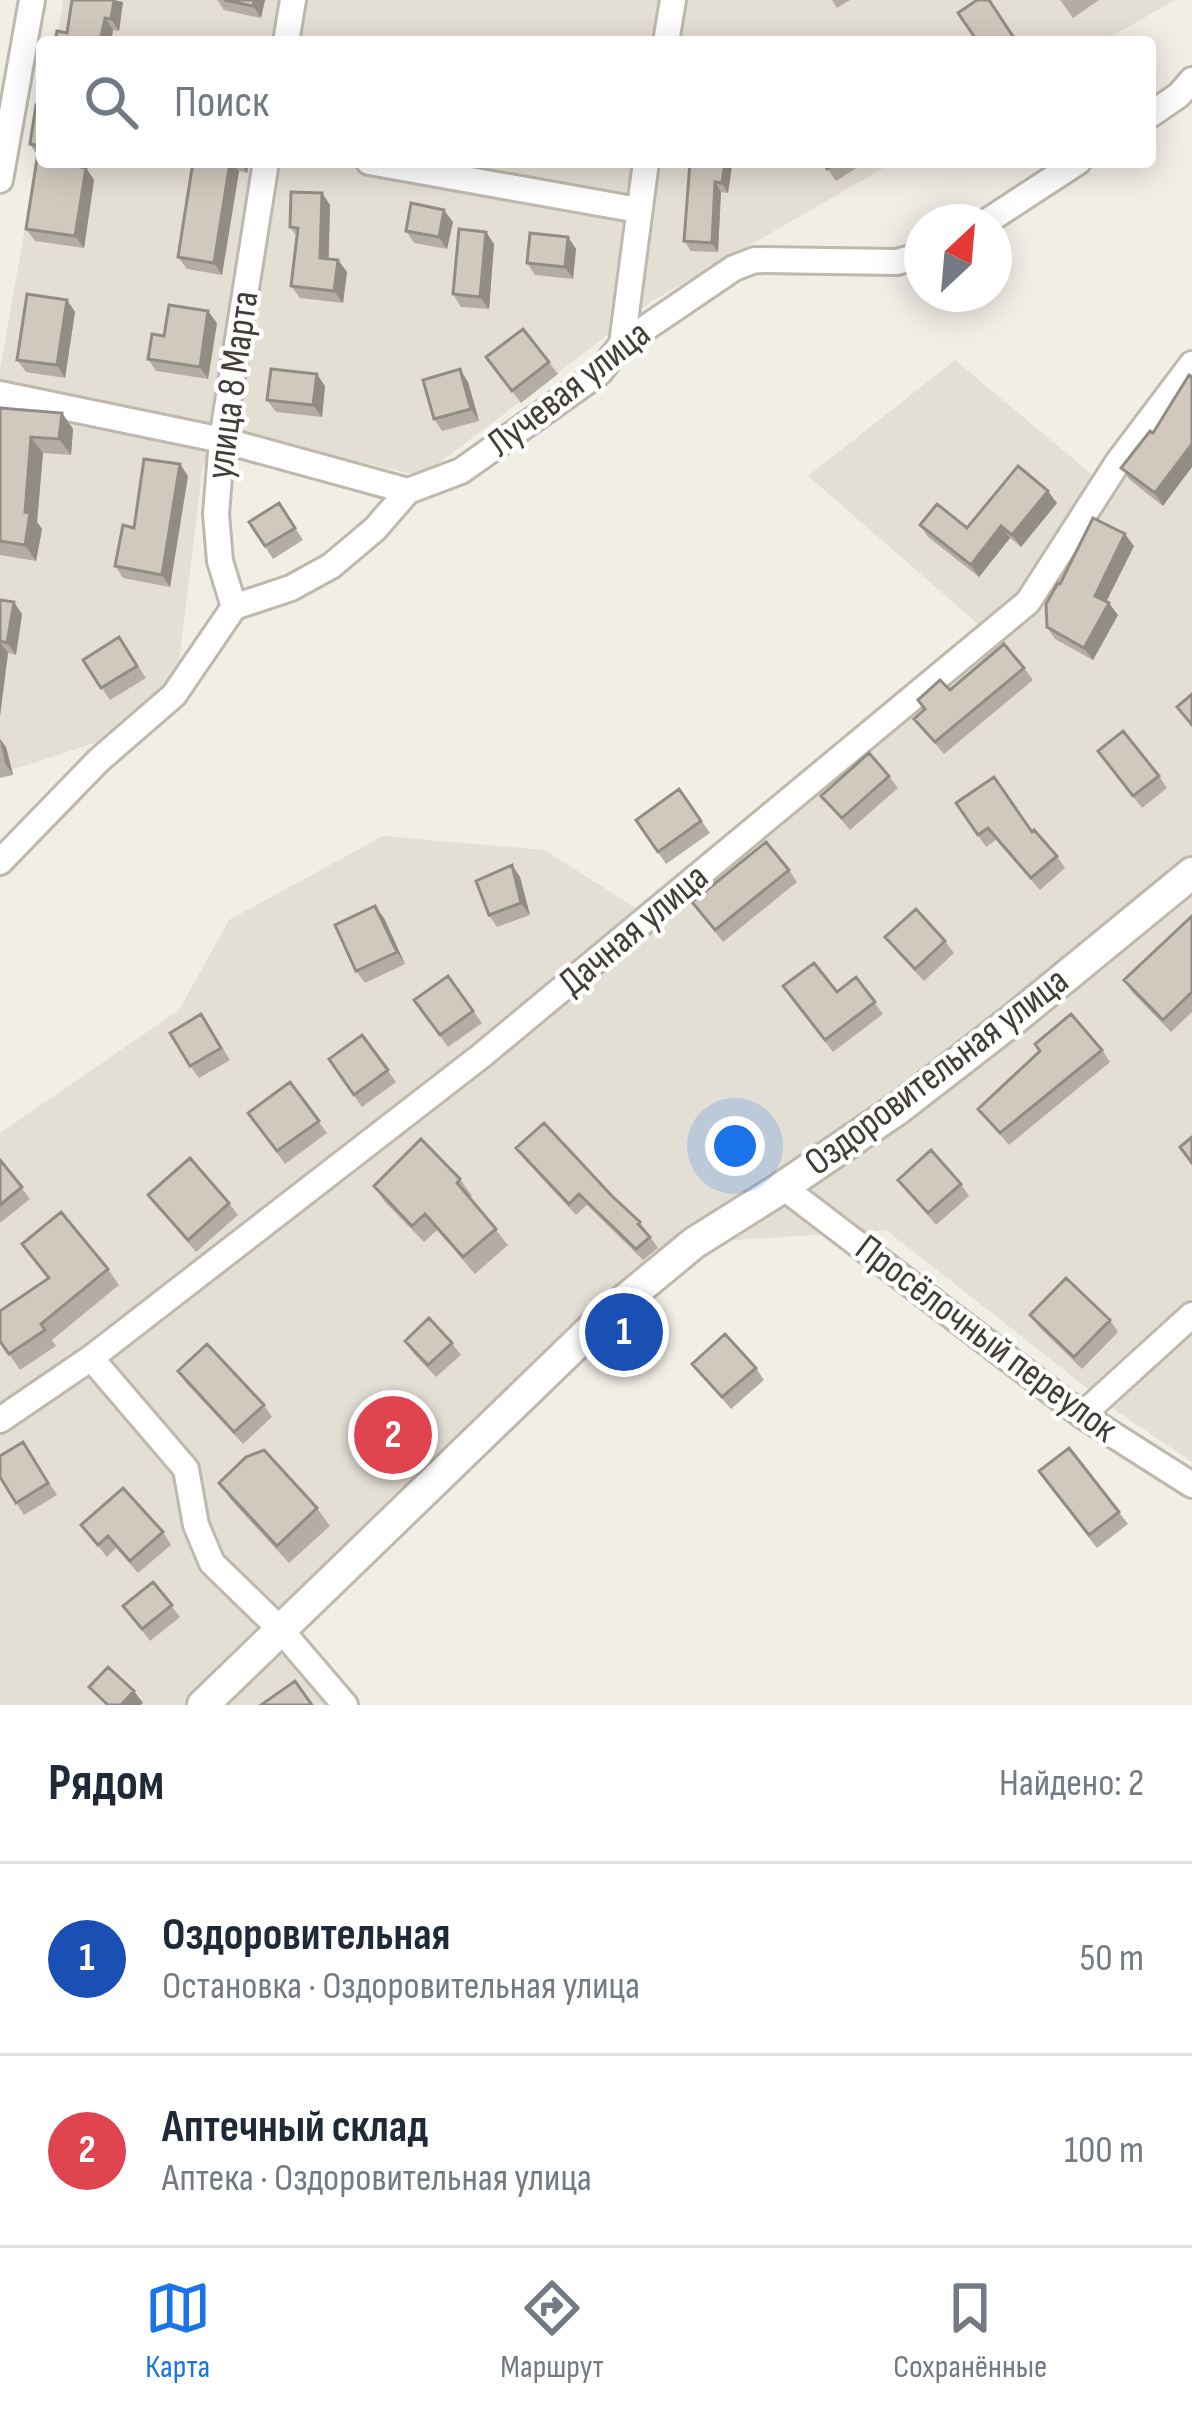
<!DOCTYPE html>
<html lang="ru">
<meta charset="utf-8">
<style>
:root{--surface:#fff;--page:#f2f2f3;--text:#1f2937;--muted:#747a83;--line:#e0e1e3;--accent:#1a73e8}
body{margin:0;font-family:"Sofia Sans Condensed",sans-serif;background:var(--page);color:var(--text)}
.compass{position:absolute;left:904px;top:204px;width:108px;height:108px;border-radius:50%;background:var(--surface);box-shadow:0 6px 30px #0003;rotate:26deg}
.you{position:absolute;left:735px;top:1146px;width:42px;height:42px;margin:-30px;border:9px solid #fff;border-radius:50%;background:#1a73e8;box-shadow:0 0 0 18px #1a73e833}
.badge{display:grid;place-items:center;width:78px;height:78px;border-radius:50%;background:var(--accent);color:#fff;font-size:39px;font-weight:700}
.pin{position:absolute;translate:-50% -50%;border:6px solid #fff;box-shadow:0 3px 12px #0006}
.list{margin:0;padding:0;list-style:none}
h2{display:flex;justify-content:space-between;align-items:center;height:156px;margin:0;padding:0 48px;font-size:51px}
h2 small{font-size:39px;font-weight:400;color:var(--muted)}
.list li{display:grid;grid-template-columns:78px 1fr auto;gap:36px;align-items:center;box-sizing:border-box;height:192px;padding:0 48px;border-top:3px solid var(--line)}
.list b{display:block;font-size:45px;white-space:nowrap}
.list p{margin:0;font-size:39px;white-space:nowrap;color:var(--muted)}
.list em{font-size:39px;font-style:normal;color:var(--muted)}
.icon{flex:none;width:66px;height:66px;fill:none;stroke:currentColor;stroke-width:2;stroke-linecap:round;stroke-linejoin:round}
.map{position:relative;flex:none;width:1192px;height:1705px;overflow:hidden}
.search{position:absolute;background:var(--surface);box-shadow:0 6px 30px #0003;left:36px;right:36px;top:36px;height:132px;display:flex;align-items:center;gap:30px;box-sizing:border-box;padding:0 42px;border-radius:12px;color:var(--muted);font-size:45px}
.sheet{height:540px;background:var(--surface)}
nav{display:flex;justify-content:space-around;align-items:center;box-sizing:border-box;height:168px;border-top:3px solid var(--line);background:var(--surface);font-size:33px;color:var(--muted)}
nav a{display:grid;justify-items:center;gap:6px}
nav .on{color:var(--accent)}
.map>svg:first-child{display:block}
.residential{fill:#e4dfd5}
.lines{fill:none;stroke-linecap:round;stroke-linejoin:round}
.minor-casing{stroke:#beb8ad;stroke-width:30}
.tertiary-casing{stroke:#beb8ad;stroke-width:36}
.minor{stroke:#fff;stroke-width:24}
.tertiary{stroke:#fff;stroke-width:30}
.wall{fill:#b4ada3}
.shaded-wall{fill:#928d84}
.building{fill:#d1c9bd;stroke:#928d84;stroke-width:3}
.labels{text-anchor:middle;dominant-baseline:central;stroke-width:9;stroke-linejoin:round;paint-order:stroke}
.street-label{font-size:39px;fill:#433e36;stroke:#fff}
</style>
<div class="map">
<svg width="1192" height="1705" viewBox="0 0 1192 1705">
<rect width="100%" height="100%" fill="#f1eee6"/>
<path class="residential" d="M63 0H1175L1102 42H57Z
M42 131V162H894L651 302 422 476 259 440 203 465 178 670 106 739 0 774V370Z
M955 360 1095 477 1192 378V1462L1115 1410 886 1230 695 1243 281 1629 345 1705H0V1133L179 1010 229 920 383 836 545 850 645 914 993 637 808 476Z"/>
<g class="lines">
<defs>
<path id="minor" d="M286 42 293 0
M666 42 673 0
M1150 115 1179 95 1192 80
M369 162 638 210
M0 180 32 0
M986 222 1078 162
M622 344 646 162
M0 394 222 440 408 491 461 471 599 373 622 344 734 268 755 260 897 262 922 255
M234 607 220 561 216 514 222 440 266 162
M0 862 99 760 174 695 234 607 291 588 331 566 375 529 408 491
M783 1187 1082 1415 1192 1485
M91 1358 186 1469 196 1525 212 1563 281 1630 345 1705
M1082 1415 1192 1315
M0 1420 91 1358 481 1056 1028 602 1118 462 1192 364"/>
<path id="tertiary" d="M203 1705 602 1319 694 1243 783 1187 899 1108 1014 1019 1192 873"/>
</defs>
<use href="#minor" class="minor-casing"/>
<use href="#tertiary" class="tertiary-casing"/>
<use href="#minor" class="minor"/>
<use href="#tertiary" class="tertiary"/>
</g>
<path class="wall" d="M217 0H265L261 18 224 10Z
M832 0H850L837 8Z
M1060 0H1099L1073 18Z
M123 2 119 31 113 30 111 42H55Z
M42 106 80 167 86 168 94 180 84 248 35 241 26 229 38 156 30 144Z
M192 162H249L247 173 239 171 222 275 187 269 178 257Z
M690 162 732 165 728 193 721 192 718 252 691 251 684 241Z
M823 162H866L836 181Z
M322 193 330 205 329 259 338 260 347 272 343 303 300 298 291 286 297 237 290 227Z
M453 222 447 249 414 243 406 231Z
M486 232 494 244 489 309 461 307 453 294Z
M568 237 576 249 573 279 535 275 527 263Z
M67 300 75 312 65 378 26 372 17 360Z
M217 323 208 379 156 371 148 359 164 336Z
M523 329 558 374 521 403 486 357Z
M468 382 479 421 442 431 434 419Z
M325 386 322 417 276 412 267 400Z
M0 408 62 413 73 429 71 455 43 453 37 522 42 529 36 561 0 555Z
M1153 433 1163 506 1130 480 1121 468Z
M188 476 170 587 123 578 115 566 134 528Z
M279 503 303 540 273 559 249 522Z
M1057 503 1021 547 1010 538 979 577 928 537 920 525 967 528Z
M1134 546 1106 602 1118 615 1093 660 1055 639 1047 627 1060 584Z
M0 600 22 614 16 655 8 653 0 716Z
M119 637 146 678 110 700 83 660Z
M1024 668 1033 680 944 754 914 719 924 710 918 700Z
M0 739 6 747 13 775 0 778Z
M1107 763 1159 776 1167 788 1142 808Z
M889 776 898 788 850 830 821 796Z
M679 789 710 833 666 864 636 820Z
M956 803 1032 832 1057 856 1065 868 1040 890 996 840 986 847Z
M512 865 520 877 530 915 497 927 489 915Z
M789 870 797 882 723 942 692 902Z
M1192 916V1012L1171 1032 1132 992 1124 980Z
M384 918 405 964 365 983 356 971Z
M885 937 945 941 954 953 924 981 894 949Z
M448 976 482 1023 448 1047 414 1000Z
M856 977 883 1014 833 1052 783 986 837 992Z
M209 1026 230 1060 199 1078 190 1066Z
M362 1035 396 1082 362 1107 329 1059Z
M1102 1050 1110 1062 1009 1145 978 1109Z
M290 1082 327 1133 285 1164 248 1113Z
M516 1148 612 1196 640 1222 658 1248 643 1260 587 1205 576 1215 524 1159Z
M0 1160 30 1199 0 1223Z
M460 1179 472 1196 470 1198 508 1245 475 1274 437 1230 424 1242 385 1202 374 1186Z
M898 1180 961 1184 969 1196 936 1225Z
M148 1195 229 1203 238 1215 196 1252Z
M22 1244 108 1269 119 1285 52 1340 56 1346 20 1370 0 1341 48 1278Z
M1030 1315 1110 1320 1118 1332 1082 1369 1039 1327Z
M405 1341 452 1343 461 1355 436 1377 413 1353Z
M692 1364 756 1368 764 1380 731 1409Z
M178 1371 264 1405 272 1417 243 1444 186 1383Z
M421 1426 429 1438 391 1470 359 1429Z
M23 1442 57 1495 24 1515 0 1477Z
M219 1483 317 1508 330 1526 289 1563 231 1500Z
M1047 1483 1119 1512 1128 1524 1097 1548Z
M81 1525 163 1532 171 1545 138 1573 116 1548 107 1557Z
M153 1582 180 1617 150 1641 123 1606Z"/>
<path class="shaded-wall" d="M114 0 123 2 119 31 111 19Z
M254 0H265L261 18 253 6Z
M105 18 113 30 111 42H100Z
M230 162H232L239 171 222 275 214 263Z
M240 162H249L247 173Z
M725 162H730L732 165 728 193 722 183Z
M86 168 94 180 84 248 75 236Z
M715 182 721 192 718 252 712 243Z
M322 193 330 205 328 270 320 258Z
M444 210 453 222 447 249 439 237Z
M486 232 494 244 489 309 480 297Z
M568 237 576 249 573 279 565 267Z
M338 260 347 272 343 303 334 291Z
M67 300 75 312 65 378 57 365Z
M208 311 217 323 208 379 200 367Z
M460 369 468 382 479 421 471 409Z
M317 374 325 386 322 417 313 405Z
M62 413 73 429 71 455 59 439Z
M31 437 43 453 37 522 42 529 36 561 25 545V512Z
M1192 444V467L1163 506 1155 493Z
M180 464 188 476 170 587 162 575Z
M1048 491 1057 503 1021 547 1012 535Z
M1001 526 1010 538 979 577 971 565Z
M1125 534 1134 546 1103 608 1095 596Z
M14 602 22 614 16 655 7 643Z
M1109 603 1118 615 1093 660 1084 648Z
M0 642 8 653 0 716Z
M0 739 6 747 13 775 5 763Z
M512 865 520 877 530 915 521 903Z
M375 906 384 918 405 964 397 952Z
M134 1691 143 1703 141 1705H121Z"/>
<path class="building" d="M72 0H114L111 19 105 18 100 42H55L57 31 67 33Z
M224 0H254L253 6Z
M977 0H989L1014 38 1007 42H978L958 13Z
M36 105 42 106V162H70V165L86 168 75 236 26 229 39 146 30 144Z
M193 162H230L214 263 178 257Z
M690 162H725L722 183 715 182 712 243 684 241Z
M823 162H838L827 169Z
M291 192 322 193 320 258 338 260 334 291 291 286 298 228 290 227Z
M411 203 444 210 439 237 406 231Z
M459 229 486 232 480 297 453 294Z
M530 233 568 237 565 267 527 263Z
M27 294 67 300 57 365 17 360Z
M169 305 208 311 200 367 148 359 152 334 164 336Z
M523 329 549 362 512 391 486 357Z
M271 369 317 374 313 405 267 400Z
M460 369 471 409 434 419 423 380Z
M1189 375 1192 377V444L1155 493 1121 468 1150 431 1153 433Z
M0 408 62 413 59 439 31 437 25 512 30 513 25 545 0 541Z
M144 459 180 464 162 575 115 566 123 525 134 528Z
M1018 466 1048 491 1012 535 1001 526 971 565 920 525 937 504 967 528Z
M279 503 295 528 265 546 249 522Z
M1093 518 1125 534 1095 596 1109 603 1084 648 1047 627 1046 604 1058 583 1060 584Z
M0 600 14 602 7 643 0 641Z
M119 637 137 666 101 688 83 660Z
M1004 644 1024 668 935 742 914 719 925 709 918 700 940 680 950 690Z
M1192 694V725L1177 707Z
M1123 731 1159 776 1133 796 1098 751Z
M869 753 889 776 842 818 821 796Z
M994 777 1032 832 1034 830 1057 856 1031 878 988 828 978 835 956 803Z
M679 789 701 821 658 852 636 820Z
M766 842 789 870 715 930 692 902Z
M512 865 521 903 489 915 476 881Z
M375 906 397 952 356 971 335 925Z
M916 909 945 941 915 969 885 937Z
M1192 916V992L1163 1020 1124 980Z
M814 963 837 992 856 977 875 1002 825 1040 783 986Z
M448 976 473 1011 440 1035 414 1000Z
M201 1014 221 1048 190 1066 170 1033Z
M1071 1014 1102 1050 1000 1133 978 1109 1040 1051 1035 1044Z
M362 1035 388 1070 354 1095 329 1059Z
M290 1082 319 1121 277 1151 248 1113Z
M544 1123 612 1196 640 1222 638 1224 650 1237 636 1249 579 1194 569 1204 516 1148Z
M1192 1137V1163L1180 1147Z
M421 1139 460 1179 457 1183 496 1229 463 1257 425 1214 412 1226 374 1186Z
M931 1150 961 1184 928 1213 898 1180Z
M190 1158 229 1203 188 1240 148 1195Z
M0 1160 22 1187 0 1205Z
M61 1212 108 1269 41 1324 45 1330 9 1354 0 1341V1311L49 1278 22 1244Z
M1066 1278 1110 1320 1074 1357 1030 1315Z
M429 1318 452 1343 428 1365 405 1341Z
M725 1334 756 1368 722 1397 692 1364Z
M207 1344 264 1405 234 1432 178 1371Z
M397 1398 421 1426 383 1458 359 1429Z
M23 1442 48 1483 16 1503 0 1477V1456Z
M1069 1448 1119 1512 1089 1535 1039 1471Z
M264 1450 317 1508 277 1546 219 1483 246 1457Z
M123 1488 163 1532 130 1561 108 1536 98 1545 81 1525Z
M153 1582 172 1605 142 1629 123 1606Z
M108 1667 134 1691 121 1705H108L89 1687Z
M295 1681 312 1705H261Z"/>
<g class="labels">
<g class="street-label">
<text transform="translate(233 385) rotate(-82)">улица 8 Марта</text>
<text transform="translate(569 389) rotate(-38)">Лучевая улица</text>
<text transform="translate(634 930) rotate(-40)">Дачная улица</text>
<text transform="translate(937 1072) rotate(-37)">Оздоровительная улица</text>
<text transform="translate(986 1339) rotate(37)">Просёлочный переулок</text>
</g>
</g>
</svg>
<svg class="compass" viewBox="-18 -18 36 36"><path d="M0-13l5 13h-10z" fill="#e53935"/><path d="M0 13l5-13h-10z" fill="#747a83"/></svg>
<div class="you"></div>
<div class="pin badge" style="left:624px;top:1332px;background:#1a4fb4">1</div>
<div class="pin badge" style="left:393px;top:1435px;background:#e0444e">2</div>
<div class="search"><svg class="icon" aria-label="search" viewBox="0 0 24 24"><circle cx="10" cy="10" r="6"/><path d="M15 15l6 6"/></svg>Поиск</div>
</div>
<section class="sheet">
<h2>Рядом<small>Найдено: 2</small></h2>
<ul class="list">
<li><span class="badge" style="background:#1a4fb4">1</span><div><b>Оздоровительная</b><p>Остановка · Оздоровительная улица</p></div><em>50 m</em></li>
<li><span class="badge" style="background:#e0444e">2</span><div><b>Аптечный склад</b><p>Аптека · Оздоровительная улица</p></div><em>100 m</em></li>
</ul>
</section>
<nav>
<a class="on"><svg class="icon" aria-label="map" viewBox="0 0 24 24"><path d="M3 6l6-2 6 2 6-2v14l-6 2-6-2-6 2zM9 4v14M15 6v14"/></svg>Карта</a>
<a><svg class="icon" aria-label="directions" viewBox="0 0 24 24"><path d="M12 3l9 9-9 9-9-9zM9 14v-3h6M13 9l2 2-2 2"/></svg>Маршрут</a>
<a><svg class="icon" aria-label="saved" viewBox="0 0 24 24"><path d="M7 4h10v16l-5-4-5 4z"/></svg>Сохранённые</a>
</nav>
